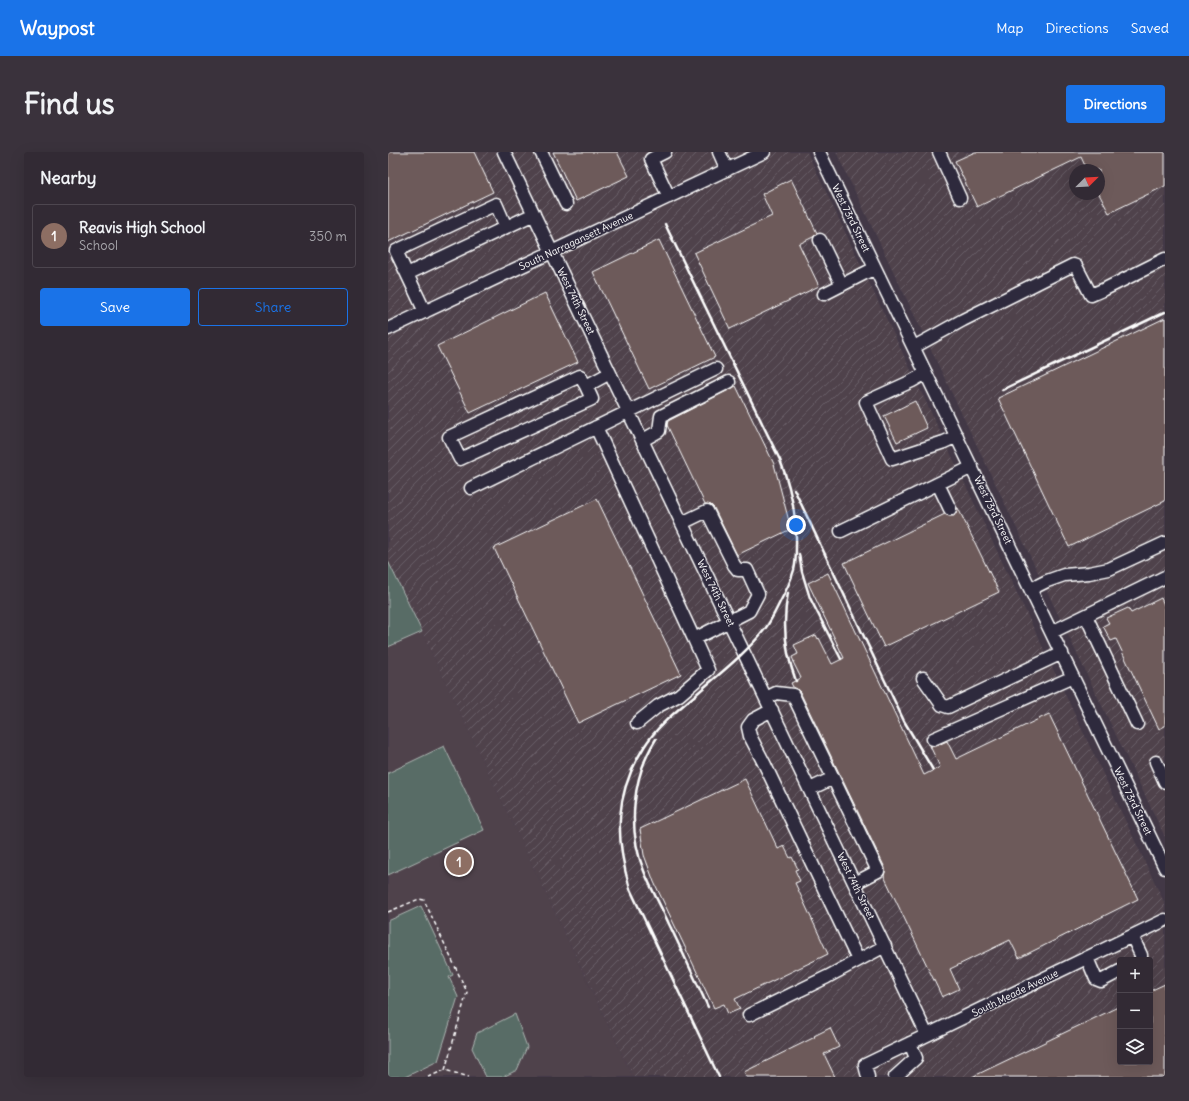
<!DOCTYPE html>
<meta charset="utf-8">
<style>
:root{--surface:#322a34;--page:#3a323c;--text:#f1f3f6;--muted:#a8a7ac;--line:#4d464f;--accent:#1a73e8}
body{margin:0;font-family:Delius,sans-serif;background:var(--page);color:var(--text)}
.controls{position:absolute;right:12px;bottom:12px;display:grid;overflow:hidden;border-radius:4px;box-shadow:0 4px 16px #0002}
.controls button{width:36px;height:36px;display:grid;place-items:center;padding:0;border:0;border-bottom:1px solid var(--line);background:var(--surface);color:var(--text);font:20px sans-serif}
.compass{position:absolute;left:681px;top:12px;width:36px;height:36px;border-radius:50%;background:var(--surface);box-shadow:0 4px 16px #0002;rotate:66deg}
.you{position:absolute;left:408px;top:373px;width:14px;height:14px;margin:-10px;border:3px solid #fff;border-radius:50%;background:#1a73e8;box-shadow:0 0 0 6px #1a73e833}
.badge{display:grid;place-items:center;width:26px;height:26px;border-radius:50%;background:var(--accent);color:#fff;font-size:13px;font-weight:700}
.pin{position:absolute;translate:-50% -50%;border:2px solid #fff;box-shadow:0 1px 4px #0006}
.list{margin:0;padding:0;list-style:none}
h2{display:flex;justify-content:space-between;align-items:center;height:52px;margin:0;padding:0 16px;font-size:17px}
h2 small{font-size:13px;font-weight:400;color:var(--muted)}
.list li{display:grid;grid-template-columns:26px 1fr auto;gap:12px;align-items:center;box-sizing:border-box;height:64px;margin:0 8px 8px;padding:0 8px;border:1px solid var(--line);border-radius:4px}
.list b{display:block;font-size:15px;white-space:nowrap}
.list p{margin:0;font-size:13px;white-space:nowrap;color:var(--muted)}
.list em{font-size:13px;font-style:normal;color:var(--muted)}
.actions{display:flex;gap:8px;padding:12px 16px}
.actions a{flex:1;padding:9px 0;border:1px solid var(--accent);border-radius:4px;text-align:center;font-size:14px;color:var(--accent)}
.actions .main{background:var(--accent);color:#fff}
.icon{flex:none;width:22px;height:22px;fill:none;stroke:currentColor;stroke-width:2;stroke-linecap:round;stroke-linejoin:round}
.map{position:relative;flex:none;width:777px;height:925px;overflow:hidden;border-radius:4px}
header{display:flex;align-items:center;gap:24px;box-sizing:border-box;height:56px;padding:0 20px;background:var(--accent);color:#fff}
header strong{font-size:19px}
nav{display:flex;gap:22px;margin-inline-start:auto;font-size:14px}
.intro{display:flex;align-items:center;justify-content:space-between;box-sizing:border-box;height:96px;padding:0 24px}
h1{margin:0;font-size:28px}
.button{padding:10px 18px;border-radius:4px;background:var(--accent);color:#fff;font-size:14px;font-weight:700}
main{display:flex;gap:24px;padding:0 24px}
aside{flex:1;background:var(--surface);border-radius:4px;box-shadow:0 4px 16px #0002}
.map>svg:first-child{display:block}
.built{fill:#4f424c}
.industrial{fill:url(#industrial-furrows);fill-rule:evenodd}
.green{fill:#596c66;stroke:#acb6b2}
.building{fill:#6d5a5a;stroke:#fff}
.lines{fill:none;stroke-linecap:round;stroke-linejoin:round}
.minor-casing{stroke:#fff;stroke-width:15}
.path{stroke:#fff;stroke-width:1.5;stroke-dasharray:4 3;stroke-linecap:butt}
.minor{stroke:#2f2a3d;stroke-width:12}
.rail{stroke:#fff;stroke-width:2.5}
.labels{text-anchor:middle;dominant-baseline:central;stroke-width:3;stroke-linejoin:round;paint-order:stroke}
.street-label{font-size:10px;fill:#fff;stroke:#2f2a3d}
</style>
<header>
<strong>Waypost</strong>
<nav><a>Map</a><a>Directions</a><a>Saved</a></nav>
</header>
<div class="intro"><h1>Find us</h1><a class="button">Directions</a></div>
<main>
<aside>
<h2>Nearby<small></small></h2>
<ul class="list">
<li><span class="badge" style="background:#8d6e63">1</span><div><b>Reavis High School</b><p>School</p></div><em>350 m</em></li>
</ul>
<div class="actions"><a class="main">Save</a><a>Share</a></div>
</aside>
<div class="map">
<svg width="777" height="925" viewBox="0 0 777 925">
<defs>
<pattern id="industrial-furrows" width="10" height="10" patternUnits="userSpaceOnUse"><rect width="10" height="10" fill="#4f424c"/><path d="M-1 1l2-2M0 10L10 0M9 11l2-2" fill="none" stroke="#695e67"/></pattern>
</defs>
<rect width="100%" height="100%" fill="#423846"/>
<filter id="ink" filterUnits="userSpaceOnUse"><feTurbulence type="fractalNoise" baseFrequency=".025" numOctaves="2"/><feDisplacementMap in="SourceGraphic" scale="8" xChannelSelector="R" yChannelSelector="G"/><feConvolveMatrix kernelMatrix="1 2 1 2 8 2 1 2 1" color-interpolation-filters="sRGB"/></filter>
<g filter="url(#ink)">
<path class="built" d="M34 480 245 925H0V495Z"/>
<path class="industrial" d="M0 0H419L777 752V925H245L0 409ZM732 808H762V910H732Z
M448 0H777V685ZM687 18H711V42H687Z"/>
<path class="green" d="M0 409 34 480 0 495Z
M56 594 96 678 0 723V621Z
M33 754 65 823 61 825 70 845 50 909 17 925H0V769Z
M127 862 139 895 129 918 115 925H98L84 896 89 881Z"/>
<path class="building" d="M0 0H86L105 40 0 90Z
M165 0H229L241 24 188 49Z
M587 0H777V34L721 61 711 42V18H699L693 5 589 55 567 9Z
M403 27 429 81 425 85 411 92 431 134 342 177 306 101 384 64 374 42Z
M271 88 327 205 261 237 205 120Z
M157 141 190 210 82 261 49 194Z
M777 166V349L681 395 610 246Z
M348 234 386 312 403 377 349 403 326 356 323 353 317 352 279 273 280 269Z
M527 249 539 276 509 290 496 264Z
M209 347 293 522 190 571 106 396Z
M569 356H570L611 440 496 495 456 411 557 362 561 364H566L568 361Z
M440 421 536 623 552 615 542 594H548L559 589 568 607 661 562 750 747 631 806 622 788 562 817 571 837 554 845 496 724 497 720V716L412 540 409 537 405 535 403 531 413 526 405 510H406L404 505 410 502 406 493 428 483 430 487 431 486 444 512 456 506 420 431Z
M773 446 777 455V574L771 577 728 487 723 489 715 474 721 471 718 466 740 456 743 461Z
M357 627 390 697 396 694 402 706 404 705 410 717 407 718 412 729 407 731 440 802 347 847 352 857 340 862 336 852 326 856 266 730 256 703 252 677Z
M777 832V925H584L732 854V910H762V839Z
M442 876 451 895 436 902 447 925H359L356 920 427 885 426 884Z"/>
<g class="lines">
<defs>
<path id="minor" d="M116 0 539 883
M153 0 178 52
M277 0 263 7 281 45
M331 0 339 18
M431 0 777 716
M551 0 572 46
M432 88 454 133
M19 122 8 99 108 52 118 75
M436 142 487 116
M37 160 19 122 146 62
M0 177 376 0
M526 195 575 168 685 113 688 114 703 143 717 137 777 107
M538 221 524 229 478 250 504 307 556 290 569 284
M198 234 192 224 61 285 72 307 204 247 198 234 222 221
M208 275 306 487 361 459 370 442 359 418H350L346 413 319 359 294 371
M255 288 271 279 273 264 341 230
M550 332 562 357
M83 336 328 217
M453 379 584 315
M643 437 659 429 676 423 701 421 721 417 777 391
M698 464 749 572
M664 480 777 425
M535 526 554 553 560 555 674 501
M378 546 388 541 405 543 490 719 467 731
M384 558 365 568 360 575 362 584 377 613 470 808
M249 571 270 554 291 543 320 518 306 487
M545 587 685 525
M768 610 777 630
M422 637 445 626
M744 784 753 803V807L752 808
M699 806 708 827 713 829 732 819
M361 863 439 825 497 794
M480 925 477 913 777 768
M507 925 528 906 522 891"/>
</defs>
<use href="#minor" class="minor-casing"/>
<path class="path" d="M0 760 31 747 36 748 79 840 57 918
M40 925 57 918 81 925"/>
<use href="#minor" class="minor"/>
<path class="rail" d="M277 72 392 308C403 336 409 363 408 394 408 402 408 410 406 418 403 428 398 439 393 448 388 458 383 469 377 477 359 500 335 519 313 538 293 556 271 571 256 595 226 643 227 685 242 737L331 925
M614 238 777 160
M406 337 516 569 545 618
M411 402 414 420 422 446 453 507
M400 441C394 471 397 500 408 529
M268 587C244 625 239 677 256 719 263 737 273 754 281 772 294 799 307 827 320 855"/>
</g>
</g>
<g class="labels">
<g class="street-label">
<text transform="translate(463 66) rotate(64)">West 73rd Street</text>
<text transform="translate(188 89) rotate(-25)">South Narragansett Avenue</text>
<text transform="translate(188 149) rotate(64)">West 74th Street</text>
<text transform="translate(605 358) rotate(64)">West 73rd Street</text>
<text transform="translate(328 441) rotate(64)">West 74th Street</text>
<text transform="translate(745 649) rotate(64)">West 73rd Street</text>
<text transform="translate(468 734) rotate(64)">West 74th Street</text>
<text transform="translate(627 841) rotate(-26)">South Meade Avenue</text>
</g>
</g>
</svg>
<div class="controls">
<button>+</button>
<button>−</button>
<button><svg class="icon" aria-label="layers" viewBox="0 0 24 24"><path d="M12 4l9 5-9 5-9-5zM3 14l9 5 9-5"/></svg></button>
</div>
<svg class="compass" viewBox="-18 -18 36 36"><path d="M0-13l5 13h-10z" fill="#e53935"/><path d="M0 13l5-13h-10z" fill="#a8a7ac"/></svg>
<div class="you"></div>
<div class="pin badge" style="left:71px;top:710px;background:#8d6e63">1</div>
</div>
</main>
